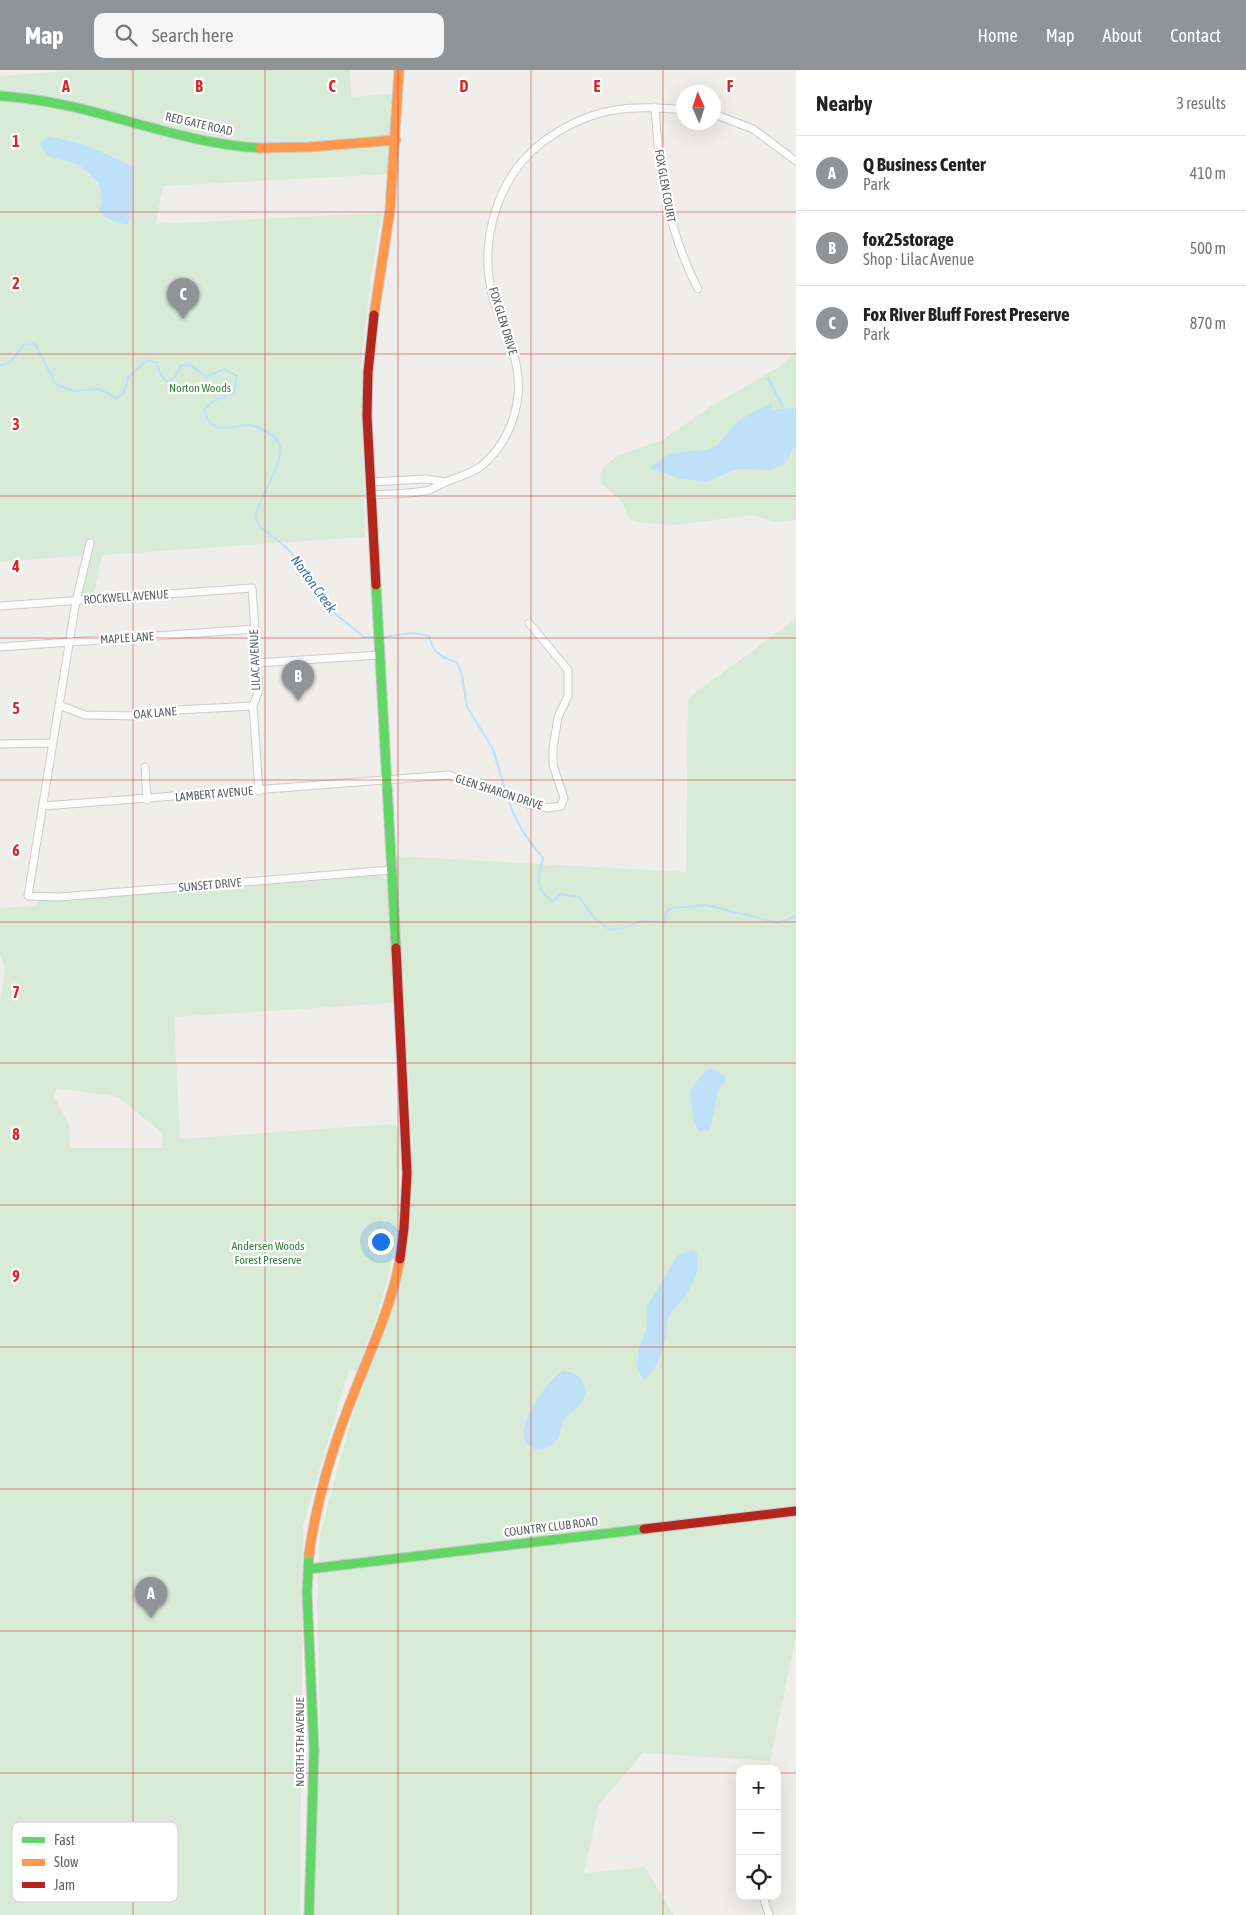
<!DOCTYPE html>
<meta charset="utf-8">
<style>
:root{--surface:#fff;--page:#f6f6f6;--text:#222;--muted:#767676;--line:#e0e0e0;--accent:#919496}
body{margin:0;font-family:"Asap Condensed",sans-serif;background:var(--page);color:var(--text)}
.controls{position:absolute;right:15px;bottom:15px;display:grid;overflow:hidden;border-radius:10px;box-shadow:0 5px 20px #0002}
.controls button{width:45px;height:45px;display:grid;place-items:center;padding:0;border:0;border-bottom:1px solid var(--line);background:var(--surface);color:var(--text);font:25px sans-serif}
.compass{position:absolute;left:676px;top:15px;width:45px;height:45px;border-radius:50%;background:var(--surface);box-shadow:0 5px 20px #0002;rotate:357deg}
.you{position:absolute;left:380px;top:1171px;width:18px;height:18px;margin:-12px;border:4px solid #fff;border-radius:50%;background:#1a73e8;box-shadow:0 0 0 8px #1a73e833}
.badge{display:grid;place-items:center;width:32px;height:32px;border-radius:50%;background:var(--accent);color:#fff;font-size:16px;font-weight:700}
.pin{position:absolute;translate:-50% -41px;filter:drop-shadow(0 1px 2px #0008)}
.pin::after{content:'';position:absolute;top:26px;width:18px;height:15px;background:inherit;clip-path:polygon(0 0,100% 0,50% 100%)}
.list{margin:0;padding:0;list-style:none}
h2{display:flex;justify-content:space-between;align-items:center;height:65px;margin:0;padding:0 20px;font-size:21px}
h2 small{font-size:16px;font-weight:400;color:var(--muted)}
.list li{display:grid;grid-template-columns:32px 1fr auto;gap:15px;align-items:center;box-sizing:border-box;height:75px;padding:0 20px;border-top:1px solid var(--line)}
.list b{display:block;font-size:19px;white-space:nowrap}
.list p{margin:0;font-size:16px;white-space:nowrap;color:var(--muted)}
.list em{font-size:16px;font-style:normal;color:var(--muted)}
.icon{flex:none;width:28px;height:28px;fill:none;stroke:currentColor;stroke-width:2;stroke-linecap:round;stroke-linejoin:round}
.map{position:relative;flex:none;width:796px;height:1845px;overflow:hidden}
header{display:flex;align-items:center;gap:30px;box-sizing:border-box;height:70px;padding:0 25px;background:var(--accent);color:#fff}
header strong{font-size:24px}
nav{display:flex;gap:28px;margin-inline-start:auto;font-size:18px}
.search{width:350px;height:45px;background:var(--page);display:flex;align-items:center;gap:12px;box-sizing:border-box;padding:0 18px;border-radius:10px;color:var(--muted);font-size:19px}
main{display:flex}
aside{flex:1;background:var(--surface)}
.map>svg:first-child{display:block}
.green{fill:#d8ebd6;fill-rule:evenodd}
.water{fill:#bfe0f9}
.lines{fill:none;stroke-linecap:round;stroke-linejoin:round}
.stream{stroke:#bfe0f9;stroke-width:2}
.street-casing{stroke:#cbcccc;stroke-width:9}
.fast-casing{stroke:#cacacb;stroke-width:11}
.slow-casing{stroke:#cacacb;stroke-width:11}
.jam-casing{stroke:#cacacb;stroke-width:11}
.street{stroke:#fdfcfc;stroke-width:7}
.fast{stroke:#63d668;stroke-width:9}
.slow{stroke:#ff974d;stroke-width:9}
.jam{stroke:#b3261e;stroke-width:9}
.grid{fill:none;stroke:#d62828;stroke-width:1;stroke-opacity:0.55}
.labels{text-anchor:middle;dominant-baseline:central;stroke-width:4.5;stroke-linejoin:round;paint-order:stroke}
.street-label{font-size:12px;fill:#5f6368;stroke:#fff}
.park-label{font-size:12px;fill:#348238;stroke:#fff}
.water-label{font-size:14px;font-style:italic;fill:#4174aa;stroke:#fff}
.key{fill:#fff;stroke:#cfd0d2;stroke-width:1}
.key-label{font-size:14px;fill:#5f6368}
.grid-label{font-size:16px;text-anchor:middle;font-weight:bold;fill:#d62828;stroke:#fff;stroke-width:4.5;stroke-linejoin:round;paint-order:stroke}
</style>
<header>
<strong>Map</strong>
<div class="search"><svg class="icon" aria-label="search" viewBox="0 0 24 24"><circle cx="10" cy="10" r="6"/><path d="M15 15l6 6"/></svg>Search here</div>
<nav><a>Home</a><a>Map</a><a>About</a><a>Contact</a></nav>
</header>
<main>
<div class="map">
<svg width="796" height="1845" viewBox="0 0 796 1845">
<rect width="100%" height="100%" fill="#efeeea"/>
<path class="green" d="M83 0H350L351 27 398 23 392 104 163 116 156 154 382 143 371 207 362 290 365 467 102 485 94 525 75 526 85 485 0 492V6Z
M796 281V450L775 452 752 445 675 455 643 453 631 450 626 444 623 433 601 413 600 404 605 395 620 385 664 369 710 337 779 297Z
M796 549V1566L770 1691 643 1683 599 1734 584 1803 645 1797 673 1845H314L320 1661 317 1533 320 1465 349 1357 389 1243 403 1193 410 1144 412 1066 396 786 686 802 688 628Z
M378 804 387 810 394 933 174 947 180 1069 393 1054 400 1059 399 1145 395 1175 388 1207 378 1243 357 1300 349 1301 303 1455 300 1845H0V934L5 900 0 882V838L36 836 38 829ZM56 1018 118 1027 162 1063 163 1078H70L69 1054 54 1027Z"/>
<path class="water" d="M49 66 83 74 134 97V128L128 155 113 151 99 143 102 129 99 113 78 94 49 87 39 74Z
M769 307 786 339 796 337V377L792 379 788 390 784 391 783 396 770 400 738 399 705 412 678 408 651 399 652 396 671 383 705 380 716 376 738 351 771 333 773 339H783L766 308Z
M712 998 725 1006V1013L718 1021 711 1057 708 1061 700 1062 694 1054 690 1023C692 1016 705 1000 712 998Z
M691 1180 695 1181C708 1201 681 1232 668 1246 666 1269 663 1291 646 1309L643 1308 638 1301 637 1292 639 1278 646 1260 647 1236 678 1185Z
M563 1301C582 1301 592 1319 580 1335 576 1340 569 1343 565 1348 557 1359 565 1370 546 1378 541 1381 536 1380 531 1377 508 1365 547 1309 563 1301Z"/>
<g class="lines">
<path class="stream" d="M0 295C13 295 16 283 24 275L35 274 56 314 74 321 99 319 117 328 124 323 128 307 148 290 157 293 160 304 167 312 175 307 181 296 190 295 206 307 224 299 237 306 234 322 210 333 204 340C212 368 230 355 249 355 259 356 278 366 280 376 284 390 260 429 255 445L259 456 286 477 309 503 333 542 364 567H376
M383 567 413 563 429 566C433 583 441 588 457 592L462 605 467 637 493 679 506 723
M509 730C515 753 528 770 543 788 538 806 534 821 553 831L560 824 579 827 595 849 610 860 624 858 641 851 664 852 666 841 673 838 706 835 779 853 796 846"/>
<defs>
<path id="street" d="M655 37C659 101 668 161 698 219
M714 44 753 59 796 91
M371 412 426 409 446 412
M372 425C389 424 407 424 425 421 432 420 439 415 445 412 457 408 469 404 480 397 509 374 523 335 517 299 513 273 499 249 492 224 479 169 498 105 544 71 590 38 628 34 684 40
M90 473 76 531 28 826 59 827 391 800
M0 536 252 518 259 620 253 636 259 721
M0 577 255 559
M256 593 379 585
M59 635 85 645 139 646 158 641 253 636
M0 674 52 673
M145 697 147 730
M43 736 449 705 531 735 548 738 561 736 564 728 553 695V678L558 647 568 626V600L529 553
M763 1826 769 1845"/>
<path id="fast" d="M0 26C91 31 171 73 260 78
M376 515 396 878
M309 1499 644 1459
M309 1845 314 1680 307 1523 309 1484"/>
<path id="slow" d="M260 78 309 77 396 70
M374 245 390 140 399 0
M309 1484C317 1428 333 1375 354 1323 371 1279 392 1235 400 1189"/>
<path id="jam" d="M374 245 368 302 367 346 376 515
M396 878 407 1103 404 1158 400 1189
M644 1459 796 1441"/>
</defs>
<use href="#street" class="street-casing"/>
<use href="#fast" class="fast-casing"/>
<use href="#slow" class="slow-casing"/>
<use href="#jam" class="jam-casing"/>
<use href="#street" class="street"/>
<use href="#fast" class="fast"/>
<use href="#slow" class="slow"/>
<use href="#jam" class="jam"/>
</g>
<path class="grid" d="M133 0V1845M265 0V1845M398 0V1845M531 0V1845M663 0V1845M0 142H796M0 284H796M0 426H796M0 568H796M0 710H796M0 852H796M0 993H796M0 1135H796M0 1277H796M0 1419H796M0 1561H796M0 1703H740M777 1703H796"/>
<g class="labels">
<g class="street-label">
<text transform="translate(199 54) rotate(13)">RED GATE ROAD</text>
<text transform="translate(665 116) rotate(80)">FOX GLEN COURT</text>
<text transform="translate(503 251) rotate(73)">FOX GLEN DRIVE</text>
<text transform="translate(126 527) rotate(-4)">ROCKWELL AVENUE</text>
<text transform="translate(127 568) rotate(-4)">MAPLE LANE</text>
<text transform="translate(255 590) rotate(-92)">LILAC AVENUE</text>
<text transform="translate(155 643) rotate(-5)">OAK LANE</text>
<text transform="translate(499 722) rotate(18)">GLEN SHARON DRIVE</text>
<text transform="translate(214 724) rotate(-5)">LAMBERT AVENUE</text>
<text transform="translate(210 815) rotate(-5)">SUNSET DRIVE</text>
<text transform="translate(551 1457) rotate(-7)">COUNTRY CLUB ROAD</text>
<text transform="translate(300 1672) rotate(-90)">NORTH 5TH AVENUE</text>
</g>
<g class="park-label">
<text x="200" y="318">Norton Woods</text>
<text x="268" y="1176">Andersen Woods<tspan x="268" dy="14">Forest Preserve</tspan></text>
</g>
<g class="water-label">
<text transform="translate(314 514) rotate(54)">Norton Creek</text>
</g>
</g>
<rect x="12" y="1752" width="166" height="80" rx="8" class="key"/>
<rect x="22" y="1767" width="23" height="6" fill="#63d668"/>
<rect x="22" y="1789" width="23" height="7" fill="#ff974d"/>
<rect x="22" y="1812" width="23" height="6" fill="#b3261e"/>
<g class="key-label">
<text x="54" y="1775">Fast</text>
<text x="54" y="1797">Slow</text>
<text x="54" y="1820">Jam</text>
</g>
<g class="grid-label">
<text x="66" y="22">A</text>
<text x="199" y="22">B</text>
<text x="332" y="22">C</text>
<text x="464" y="22">D</text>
<text x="597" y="22">E</text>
<text x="730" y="22">F</text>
<text x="16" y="77">1</text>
<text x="16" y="219">2</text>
<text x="16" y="360">3</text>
<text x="16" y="502">4</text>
<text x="16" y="644">5</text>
<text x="16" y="786">6</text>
<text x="16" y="928">7</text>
<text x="16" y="1070">8</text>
<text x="16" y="1212">9</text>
</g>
</svg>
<div class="controls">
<button>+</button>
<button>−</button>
<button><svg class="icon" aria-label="locate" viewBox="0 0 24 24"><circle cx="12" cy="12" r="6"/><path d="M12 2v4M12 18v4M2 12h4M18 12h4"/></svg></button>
</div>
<svg class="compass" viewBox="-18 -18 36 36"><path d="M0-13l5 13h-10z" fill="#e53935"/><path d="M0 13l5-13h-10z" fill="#767676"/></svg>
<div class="you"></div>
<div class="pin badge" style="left:151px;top:1548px">A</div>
<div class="pin badge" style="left:298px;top:631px">B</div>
<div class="pin badge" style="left:183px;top:249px">C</div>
</div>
<aside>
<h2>Nearby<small>3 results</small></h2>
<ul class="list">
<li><span class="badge">A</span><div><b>Q Business Center</b><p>Park</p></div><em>410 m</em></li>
<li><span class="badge">B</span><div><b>fox25storage</b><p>Shop · Lilac Avenue</p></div><em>500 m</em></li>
<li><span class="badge">C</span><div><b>Fox River Bluff Forest Preserve</b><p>Park</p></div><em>870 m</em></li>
</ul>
</aside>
</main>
